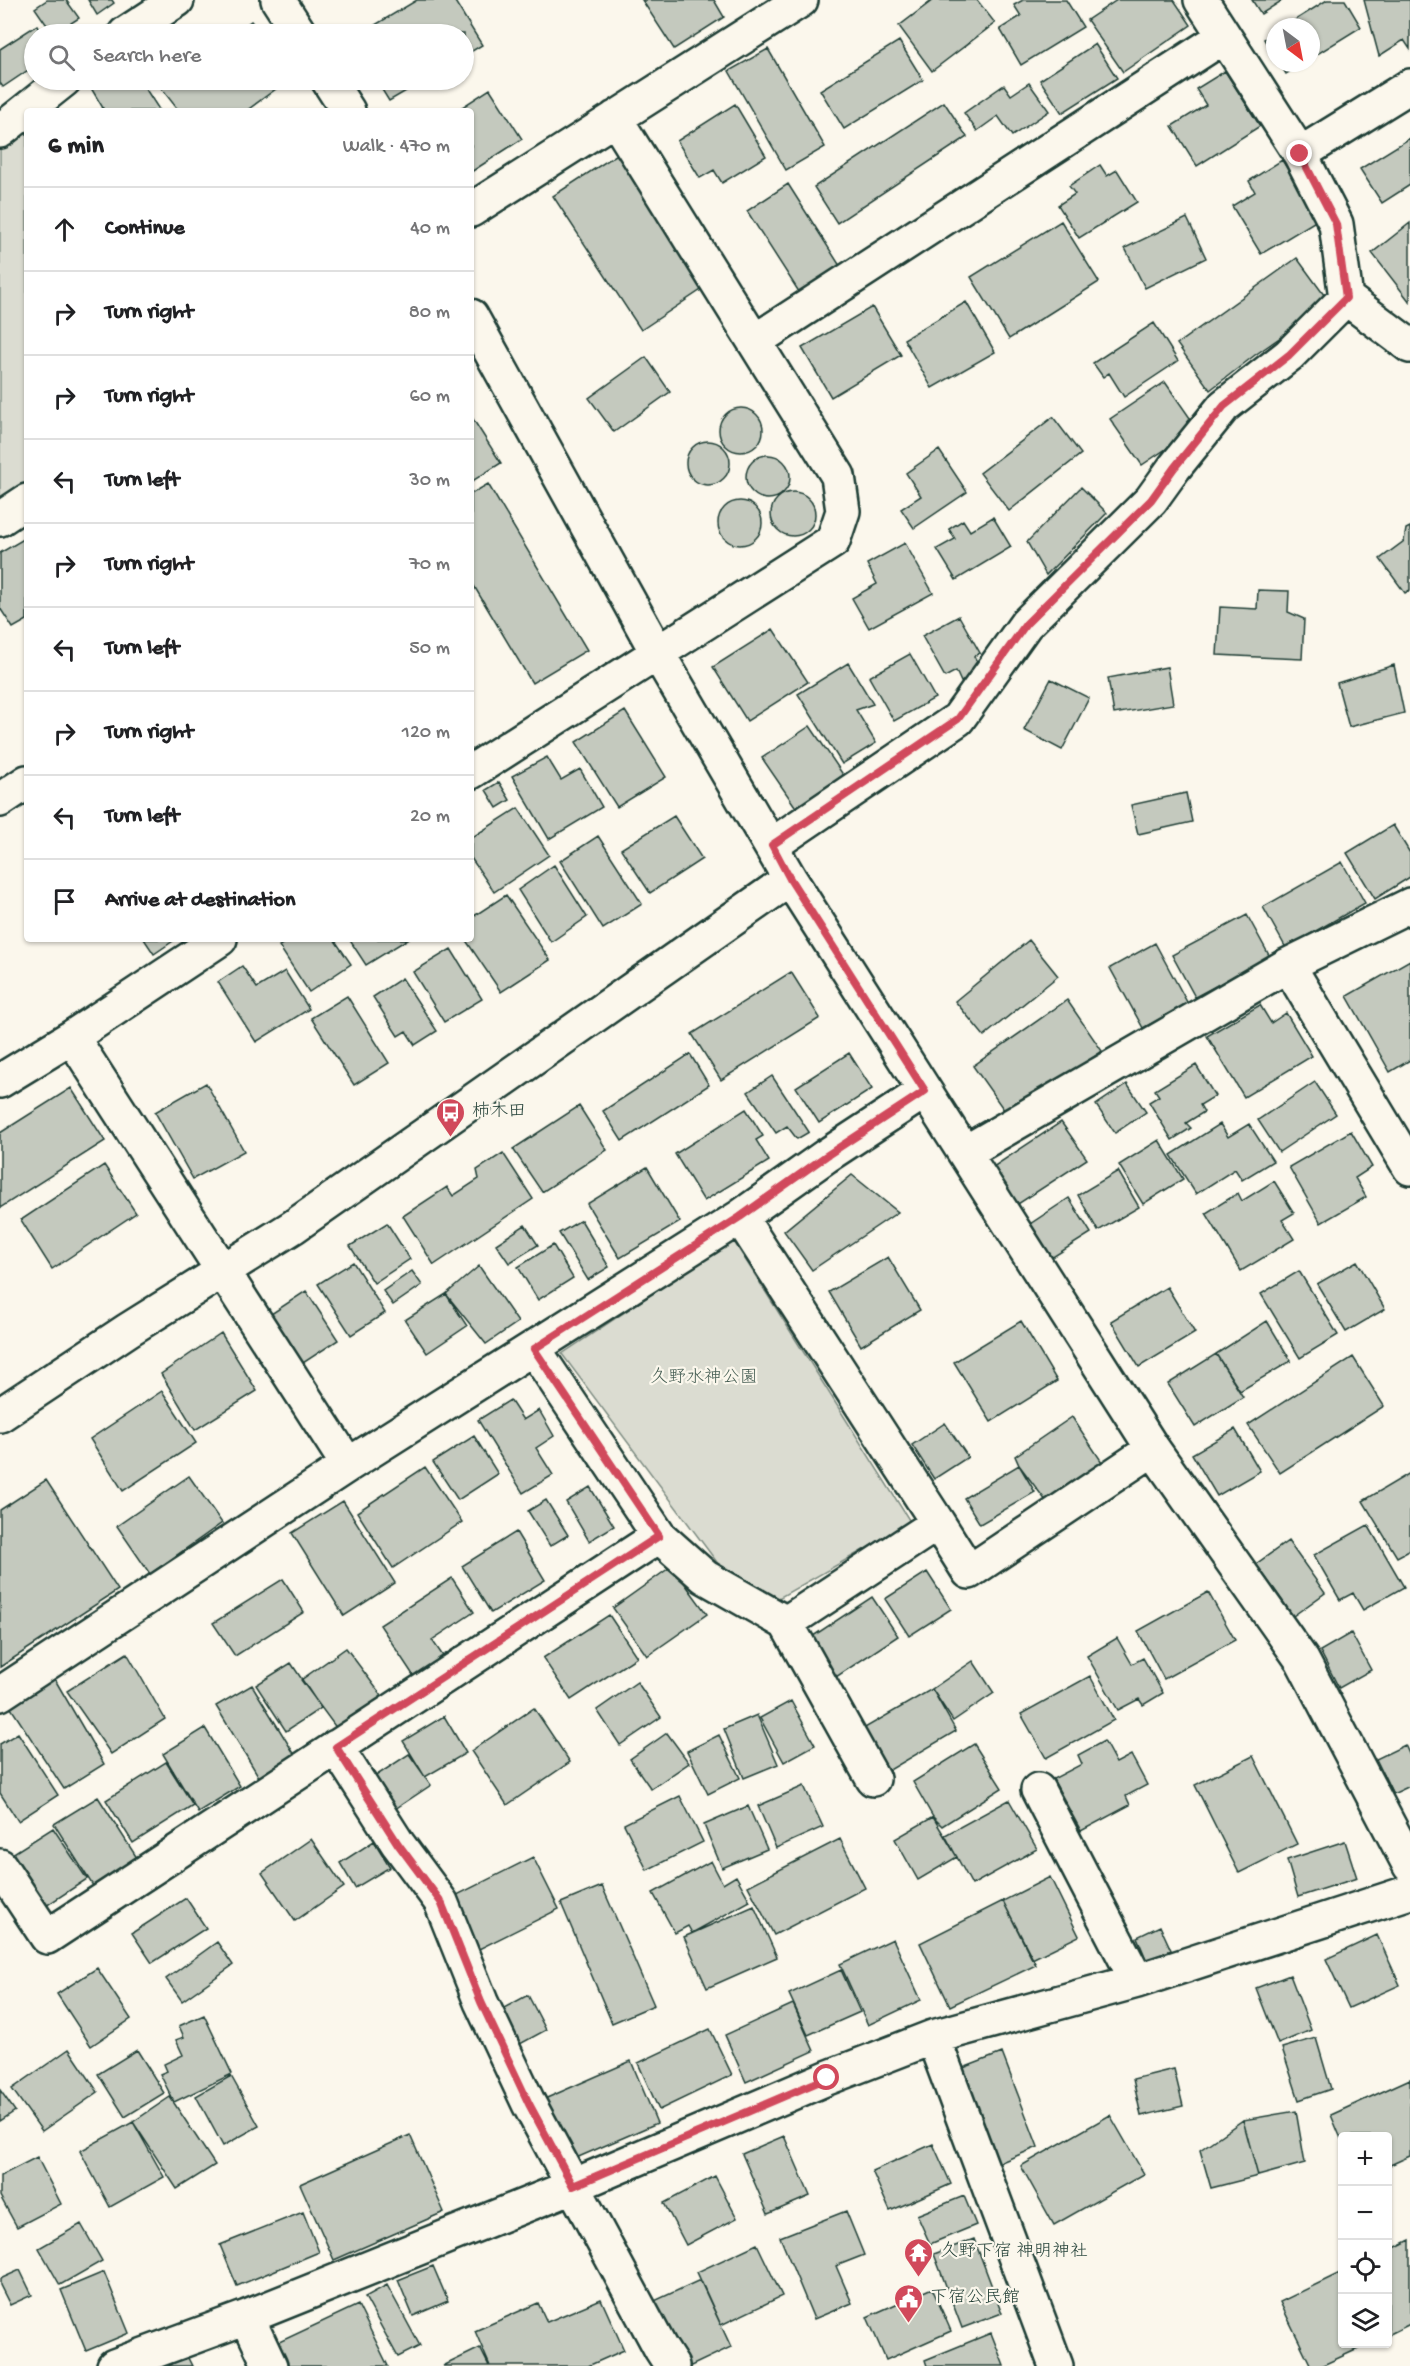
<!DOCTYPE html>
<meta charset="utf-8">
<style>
:root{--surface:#fff;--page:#f6f6f6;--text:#202124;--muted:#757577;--line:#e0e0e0}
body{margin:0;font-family:"Gochi Hand","Klee One",sans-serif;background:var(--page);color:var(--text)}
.controls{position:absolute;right:18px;bottom:18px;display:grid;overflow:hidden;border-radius:6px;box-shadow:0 2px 4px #0004}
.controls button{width:54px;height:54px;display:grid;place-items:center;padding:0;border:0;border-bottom:2px solid var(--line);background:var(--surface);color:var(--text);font:30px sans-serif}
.compass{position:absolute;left:1266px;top:18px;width:54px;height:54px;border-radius:50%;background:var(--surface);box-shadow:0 2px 4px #0004;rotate:148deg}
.stop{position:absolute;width:18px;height:18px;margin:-14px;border:4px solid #d1495b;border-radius:50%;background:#fff}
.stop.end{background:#d1495b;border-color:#fff;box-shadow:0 2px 6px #0008}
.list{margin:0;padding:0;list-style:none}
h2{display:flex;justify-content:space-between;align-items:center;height:78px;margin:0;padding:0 24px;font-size:26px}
h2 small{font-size:20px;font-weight:400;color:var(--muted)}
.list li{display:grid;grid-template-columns:39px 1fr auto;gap:18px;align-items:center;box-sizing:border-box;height:84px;padding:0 24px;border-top:2px solid var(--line)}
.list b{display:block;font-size:22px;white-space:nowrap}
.list em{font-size:20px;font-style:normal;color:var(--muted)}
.icon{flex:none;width:33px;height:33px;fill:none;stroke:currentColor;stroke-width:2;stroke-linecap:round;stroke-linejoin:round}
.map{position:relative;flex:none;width:1410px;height:2366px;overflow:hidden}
.search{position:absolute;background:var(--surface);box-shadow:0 2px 4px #0004;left:24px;top:24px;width:450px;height:66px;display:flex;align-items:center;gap:15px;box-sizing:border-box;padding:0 21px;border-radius:33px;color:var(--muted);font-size:22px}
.panel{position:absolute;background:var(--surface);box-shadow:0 2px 4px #0004;left:24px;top:108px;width:450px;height:834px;border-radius:6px}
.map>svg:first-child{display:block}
.green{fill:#dbdcd1;stroke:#7d8c82;stroke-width:1.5}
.building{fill:#c4c9be;stroke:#1f3d34;stroke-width:1.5}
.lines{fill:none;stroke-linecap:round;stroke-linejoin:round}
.minor-casing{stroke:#1f3d34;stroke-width:38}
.minor{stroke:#fbf7ec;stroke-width:33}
.route{stroke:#d1495b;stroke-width:8}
.labels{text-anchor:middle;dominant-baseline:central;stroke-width:4.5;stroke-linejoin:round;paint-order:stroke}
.poi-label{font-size:18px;fill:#1f3d34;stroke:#fbf7ec;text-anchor:start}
.park-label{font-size:18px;fill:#455d53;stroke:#fbf7ec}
</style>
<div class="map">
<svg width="1410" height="2366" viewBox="0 0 1410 2366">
<rect width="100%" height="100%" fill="#fbf7ec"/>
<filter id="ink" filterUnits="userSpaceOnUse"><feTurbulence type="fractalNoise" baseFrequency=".0167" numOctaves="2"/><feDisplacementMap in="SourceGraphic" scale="12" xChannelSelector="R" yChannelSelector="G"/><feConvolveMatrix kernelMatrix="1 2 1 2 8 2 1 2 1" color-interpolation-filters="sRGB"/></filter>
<g filter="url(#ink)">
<path class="green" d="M23 128 27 134V489L0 507V145Z
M733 1240 911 1523 754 1612 562 1354Z"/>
<path class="building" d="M47 0H66L79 18 68 25 74 34H53L35 8Z
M88 0H112L114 3 97 15Z
M417 0H454L482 45 464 56V34H360Z
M642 0H714L724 17 674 49Z
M933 0H977L995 23 932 71 899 26Z
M1023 0H1066L1083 27 1021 65 1000 29 1021 16 1014 5Z
M1117 0H1174L1191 25 1123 72 1087 20Z
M1252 0H1283L1261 14Z
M1327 0H1345L1361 27 1311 58V27H1284Z
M1364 0H1410V49L1404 40 1379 56Z
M251 21 261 34H233Z
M37 25 43 34H34V66L3 87 0 83V49Z
M1275 33V57L1264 39Z
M899 41 923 80 844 129 820 90Z
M1095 44 1117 78 1062 113 1040 80Z
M768 49 825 147 786 170 729 71Z
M1279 63H1303L1286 74Z
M1225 71 1260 126 1197 166 1172 126 1206 105 1196 89Z
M93 80H140L160 111H98L103 108 88 83Z
M172 80H288L246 111H179L161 88Z
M376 80H425L389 101Z
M1029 83 1049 111 1012 136 998 116 977 131 964 113 1004 85 1011 95Z
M490 89 522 139 471 172V111H456Z
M944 102 967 137 837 223 814 187Z
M735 104 766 156 722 183 714 170 700 178 677 141Z
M1410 138V185L1382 203 1360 169Z
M622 151 710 284 641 330 553 196Z
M1282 160 1319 219 1261 254 1232 206 1255 192 1249 181Z
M1100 165 1107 176 1117 170 1137 202 1079 238 1058 205 1075 194 1069 186Z
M788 184 842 269 801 295 747 211Z
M1187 218 1206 258 1145 288 1125 248Z
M1061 221 1099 282 1009 339 971 277Z
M1410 223V302L1372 253Z
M1297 258 1330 303 1255 355 1210 390 1177 344Z
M966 302 995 352 932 388 904 339Z
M872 307 901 355 831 397 802 348Z
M1154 323 1178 361 1124 397 1109 373 1103 377 1093 363Z
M646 357 670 392 614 432 589 398Z
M1165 382 1197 428 1142 465 1110 419Z
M719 430a22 22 0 1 1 44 0a22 22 0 1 1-44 0Z
M471 416 501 463 471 482Z
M1053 417 1081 454 1009 511 980 473Z
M686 463a22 22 0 1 1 44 0a22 22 0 1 1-44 0Z
M939 450 967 492 914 528 901 509 921 496 906 473Z
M746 477a22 22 0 1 1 44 0a22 22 0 1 1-44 0Z
M488 484 587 650 532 683 471 581V494Z
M1081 487 1107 513 1046 575 1027 542Z
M771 514a22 22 0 1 1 44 0a22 22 0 1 1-44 0Z
M718 523a22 22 0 1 1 44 0a22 22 0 1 1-44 0Z
M993 517 1011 547 956 580 937 549 955 539 949 529 963 520 970 531Z
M1410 527V590L1405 593 1380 559 1404 541 1406 529Z
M27 537V620L13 628 0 608V553Z
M905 543 933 593 869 628 852 598 877 584 867 564Z
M1258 590 1289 591 1288 612 1304 619 1302 659 1217 655 1220 607 1257 609Z
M959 616 980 653 974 656 982 671 961 682 956 671 945 677 922 636Z
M773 629 808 682 747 721 713 667Z
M910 654 935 698 894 721 869 677Z
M848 663 873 704 856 710 876 743 842 764 798 694Z
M1394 665 1404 713 1349 727 1337 683Z
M1167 667 1173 704 1114 714 1108 678Z
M1051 679 1089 698 1062 750 1024 730Z
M625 711 666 777 617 807 576 742Z
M810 726 846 779 799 812 762 758Z
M547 757 561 780 580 769 602 807 549 839 512 776Z
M499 782 510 800 497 808 486 790Z
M1186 793 1192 822 1138 834 1131 805Z
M518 808 549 855 494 892 471 858V838Z
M674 816 702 859 650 893 621 849Z
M1393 825 1410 853V877L1375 899 1347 853Z
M598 836 642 904 603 929 560 861Z
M1342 862 1365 903 1286 948 1263 907Z
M554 865 587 917 551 942 518 890Z
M506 895 550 960 501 992 465 939H471V918Z
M1247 915 1270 957 1195 997 1172 955Z
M144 939H176L154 954Z
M290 939H334L351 964 309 992 279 946Z
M349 939H408L366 965Z
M1029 940 1058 976 984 1036 955 1001Z
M1155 943 1188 1004 1143 1028 1110 968Z
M451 949 482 999 444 1022 413 972Z
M1410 960V1060L1390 1072 1347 996Z
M242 966 257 988 285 971 309 1009 256 1042 218 982Z
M791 972 820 1018 721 1080 692 1034Z
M402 978 437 1031 415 1045 406 1031 398 1036 373 997Z
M347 996 389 1063 354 1085 311 1018Z
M1067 1000 1102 1051 1009 1117 973 1066Z
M1260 1005 1271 1023 1286 1013 1312 1056 1244 1097 1207 1036Z
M849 1053 872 1089 819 1123 796 1087Z
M690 1054 709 1085 622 1141 603 1111Z
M1196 1065 1215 1096 1200 1105 1204 1112 1186 1123 1191 1128 1172 1140 1149 1102 1159 1096 1155 1090Z
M772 1076 809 1132 797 1139 787 1126 776 1133 748 1092Z
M1315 1082 1336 1114 1279 1152 1258 1120Z
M206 1083 244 1151 193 1179 155 1112Z
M1127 1084 1146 1112 1115 1133 1096 1105Z
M71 1088 105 1141 0 1208V1133Z
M579 1106 607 1150 542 1192 513 1149Z
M746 1109 763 1136 756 1140 769 1161 704 1201 675 1154Z
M1061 1122 1087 1159 1018 1204 993 1167Z
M1220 1124 1228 1137 1249 1124 1273 1161 1242 1180 1235 1169 1196 1194 1171 1155Z
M1351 1131 1372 1167 1355 1178 1366 1197 1321 1223 1289 1167Z
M1159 1140 1183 1179 1143 1204 1119 1165Z
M503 1153 533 1199 434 1265 403 1216 447 1187 453 1196 479 1179 477 1170Z
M104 1165 136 1213 52 1269 21 1220Z
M647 1167 680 1222 620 1258 587 1204Z
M1118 1171 1139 1207 1098 1231 1078 1195Z
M852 1175 898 1212 812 1270 784 1231Z
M1274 1181 1294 1213 1282 1220 1294 1239 1241 1271 1206 1213 1238 1193 1242 1201Z
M1069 1198 1091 1233 1048 1260 1027 1226Z
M581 1220 609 1267 588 1280 559 1233Z
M387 1223 410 1259 374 1283 350 1246Z
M525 1225 538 1245 509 1263 496 1244Z
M553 1245 573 1278 538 1300 518 1267Z
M888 1257 920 1310 861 1346 829 1292Z
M1357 1261 1385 1309 1346 1332 1317 1284Z
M353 1262 385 1313 351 1335 318 1284Z
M479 1266 518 1322 486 1344 446 1294Z
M412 1271 422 1285 393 1305 383 1291Z
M1299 1271 1338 1335 1300 1358 1261 1294Z
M1167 1287 1195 1333 1139 1367 1111 1321Z
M306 1291 338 1340 300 1365 268 1316Z
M446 1294 467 1326 427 1353 405 1320Z
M1021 1321 1057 1381 991 1422 954 1362Z
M1267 1321 1291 1361 1240 1391 1216 1354Z
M221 1333 257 1391 195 1430 161 1374Z
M1216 1354 1243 1397 1195 1427 1168 1384Z
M1353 1357 1384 1406 1280 1473 1248 1425Z
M162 1391 196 1443 123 1491 90 1439Z
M510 1400 523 1420 539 1410 554 1436 536 1448 553 1475 523 1493 478 1420Z
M1072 1417 1102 1462 1046 1501 1019 1465 1015 1456Z
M945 1423 968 1457 934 1479 912 1445Z
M1235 1429 1260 1471 1217 1496 1192 1454Z
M474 1436 498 1474 458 1500 433 1462Z
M1019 1465 1035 1492 980 1524 964 1498Z
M425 1467 462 1522 393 1568 357 1512Z
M1410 1473V1550L1397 1557 1363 1501Z
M189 1476 222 1523 150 1574 117 1526Z
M46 1480 118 1590 0 1667V1510Z
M590 1487 614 1526 589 1541 566 1502Z
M546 1500 568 1535 550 1546 528 1511Z
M343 1501 395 1583 344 1616 292 1533Z
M1368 1525 1404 1587 1363 1610 1353 1593 1340 1600 1314 1555Z
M516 1532 545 1580 491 1613 462 1566Z
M1288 1541 1325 1593 1293 1616 1256 1564Z
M672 1566 707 1614 647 1656 613 1608Z
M927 1572 951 1609 909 1636 885 1599Z
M452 1578 474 1612 432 1640 445 1659 415 1678 380 1625Z
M283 1579 304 1612 235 1656 213 1623Z
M1208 1592 1235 1640 1164 1679 1138 1631Z
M872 1597 898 1636 833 1679 807 1640Z
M609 1615 637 1657 571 1700 543 1658Z
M1351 1633 1371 1670 1339 1688 1320 1651Z
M1117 1638 1132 1664 1143 1658 1163 1693 1143 1705 1139 1699 1118 1710 1087 1656Z
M346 1648 382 1696 337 1729 301 1680Z
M127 1653 165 1719 111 1754 67 1691Z
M973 1661 994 1693 953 1721 932 1689Z
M291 1663 321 1708 286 1731 256 1685Z
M50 1671 104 1764 64 1789 7 1702Z
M1090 1676 1114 1720 1046 1758 1021 1714Z
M637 1682 661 1717 620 1745 597 1710Z
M252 1685 298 1760 262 1782 216 1706Z
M932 1689 956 1731 888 1771 863 1729Z
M791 1701 815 1745 784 1762 760 1718Z
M534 1708 570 1762 507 1805 471 1751Z
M757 1715 778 1764 744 1778 724 1729Z
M444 1716 466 1753 425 1777 403 1741Z
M205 1728 240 1786 198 1812 163 1754Z
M18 1733 58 1795 18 1821 0 1793V1744Z
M667 1733 689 1763 651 1789 630 1759Z
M719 1735 740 1778 708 1794 687 1751Z
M1104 1741 1116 1763 1131 1755 1147 1785 1126 1796 1130 1805 1081 1831 1053 1779 1082 1764 1078 1755Z
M974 1744 1002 1788 942 1826 933 1817 913 1782Z
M1405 1745 1410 1756V1786L1393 1794 1376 1759Z
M409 1754 431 1785 392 1811 371 1779Z
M1253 1756 1297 1844 1239 1873 1195 1785Z
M166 1762 193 1805 133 1843 106 1800Z
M804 1786 823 1827 776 1848 758 1806Z
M680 1796 703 1842 647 1870 624 1824Z
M98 1797 139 1861 95 1889 54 1824Z
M1009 1800 1037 1849 972 1885 945 1835Z
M748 1806 767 1849 722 1868 704 1825Z
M933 1817 957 1857 918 1880 895 1839Z
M53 1828 87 1879 46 1906 12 1854Z
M311 1839 344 1887 295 1921 262 1873Z
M840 1839 865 1888 774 1935 748 1886Z
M374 1841 390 1867 355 1888 340 1863Z
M1345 1841 1357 1878 1298 1897 1287 1860Z
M533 1857 559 1909 475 1951 449 1899Z
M711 1861 723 1884 736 1876 750 1901 692 1933 688 1926 675 1933 653 1893Z
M1050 1877 1079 1936 1032 1959 1003 1901Z
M602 1886 654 2005 612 2023 561 1903Z
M186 1898 206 1928 152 1963 132 1933Z
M1003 1901 1036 1965 950 2006 920 1943Z
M754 1906 777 1957 707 1988 684 1937Z
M1160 1926 1171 1950 1147 1961 1137 1937Z
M1377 1935 1400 1985 1349 2008 1326 1959Z
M893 1939 921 2000 868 2025 840 1964Z
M217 1942 233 1965 182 2001 166 1979Z
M97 1968 131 2019 91 2046 57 1994Z
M841 1970 860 2012 808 2035 789 1994Z
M1290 1975 1311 2030 1278 2044 1256 1988Z
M528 1995 546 2030 509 2050 491 2015Z
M793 2004 814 2051 746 2082 725 2035Z
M204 2015 232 2074 174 2102 160 2074 167 2071 164 2064 183 2055 176 2040 184 2037 179 2026Z
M710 2029 732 2075 659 2110 638 2063Z
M1316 2038 1331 2089 1299 2100 1282 2048Z
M69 2049 98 2092 42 2131 12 2089Z
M137 2050 164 2093 125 2117 98 2074Z
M1002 2053 1038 2147 994 2165 958 2070Z
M631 2061 657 2123 567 2162 540 2101Z
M1174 2069 1183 2106 1141 2116 1133 2079Z
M231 2076 259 2126 223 2146 196 2096Z
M1410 2079V2156L1388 2166V2136H1342V2141L1331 2115Z
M0 2090 15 2111 0 2121Z
M170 2097 215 2165 177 2189 133 2122Z
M1296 2111 1305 2163 1258 2176 1243 2120Z
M1110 2115 1144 2174 1054 2225 1021 2166Z
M1243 2120 1258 2176 1211 2188 1200 2150Z
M133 2122 164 2177 110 2207 80 2151Z
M410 2135 444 2212 334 2260 300 2184Z
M784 2136 810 2196 768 2214 742 2154Z
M933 2144 951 2184 890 2211 872 2171Z
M37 2157 61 2204 17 2227 0 2196V2176Z
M715 2176 737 2218 686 2245 664 2203Z
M964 2196 976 2225 930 2244 917 2215Z
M846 2211 864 2255 836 2266 852 2303 814 2319 780 2237Z
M303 2212 319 2252 237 2286 220 2245Z
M81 2224 102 2261 60 2285 39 2248Z
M974 2239 1002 2313 962 2328 934 2254Z
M1410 2240V2324L1388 2335V2251Z
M757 2244 782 2296 721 2325 697 2272Z
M433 2266 448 2301 413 2316 398 2280Z
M20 2270 32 2295 10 2305 0 2285V2279Z
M104 2272 129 2333 86 2351 61 2290Z
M1342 2272V2344H1369L1321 2366H1311L1280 2302Z
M700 2280 731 2347 691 2366H681L650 2303Z
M387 2285 420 2346 398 2357 365 2297Z
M932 2288 951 2331 886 2360 867 2317Z
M601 2299 624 2350 588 2366H490L475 2331 538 2303 547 2322Z
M358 2305 388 2366H272L262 2350Z
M991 2333 1004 2366H927L925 2360Z
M480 2348 489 2366H443Z
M187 2356 192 2366H168Z"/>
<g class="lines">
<defs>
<path id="minor" d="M278 0 300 34
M1201 0 1300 154 1336 224 1346 298 1410 346
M125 34 177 0
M328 80 348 111
M0 131 64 80
M1300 154 1410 86
M471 210 801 0
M471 316 657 652 790 879 1153 1449 1302 1660 1410 1866
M755 341 1223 37
M0 519 27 501
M471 772 833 541 843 511 838 476 615 118
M0 800 27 782
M772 845 958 719 1026 624 1151 500 1174 468 1224 406 1289 355 1346 298
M1288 965 1410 1168
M0 1081 72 1037 220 939
M966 1152 1288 965 1410 905
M740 1217 938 1523
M534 1349 659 1536 705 1577 786 1623 938 1523 969 1572 1153 1449
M0 1415 128 1330 293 1227 790 879
M348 1465 740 1217 826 1156 925 1091
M786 1623 873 1779
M0 1694 348 1465 72 1037
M336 1747 398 1844 441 1902 481 2002 529 2104 661 2349 672 2366
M1038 1790 1137 1981
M0 1866 47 1937 659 1536
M933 2037 1056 2366
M247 2317 270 2366
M114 2366 247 2317 573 2186 827 2078 933 2037 1137 1981 1410 1892"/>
</defs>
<use href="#minor" class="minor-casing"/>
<use href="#minor" class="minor"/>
</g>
</g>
<g class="lines" filter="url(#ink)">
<path class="route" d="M827 2078 573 2186 529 2104 481 2002 441 1902 398 1844 336 1747 659 1536 534 1349 740 1217 826 1156 925 1091 790 879 772 845 958 719 1026 624 1151 500 1174 468 1224 406 1289 355 1346 298 1336 224 1300 154"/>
</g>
<defs>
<symbol id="bus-pin" viewBox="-11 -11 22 30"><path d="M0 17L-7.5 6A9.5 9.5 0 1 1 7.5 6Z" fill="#d1495b" stroke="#fbf7ec"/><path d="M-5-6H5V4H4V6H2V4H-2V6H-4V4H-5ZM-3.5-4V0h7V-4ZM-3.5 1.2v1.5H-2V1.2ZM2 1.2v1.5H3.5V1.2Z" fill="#fff"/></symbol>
<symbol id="temple-pin" viewBox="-11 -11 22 30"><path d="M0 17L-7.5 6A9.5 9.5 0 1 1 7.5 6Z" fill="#d1495b" stroke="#fbf7ec"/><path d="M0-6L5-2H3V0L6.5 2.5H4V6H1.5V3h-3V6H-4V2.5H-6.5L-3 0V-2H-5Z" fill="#fff"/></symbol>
<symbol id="civic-pin" viewBox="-11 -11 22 30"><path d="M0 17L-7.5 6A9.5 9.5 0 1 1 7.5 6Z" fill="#d1495b" stroke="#fbf7ec"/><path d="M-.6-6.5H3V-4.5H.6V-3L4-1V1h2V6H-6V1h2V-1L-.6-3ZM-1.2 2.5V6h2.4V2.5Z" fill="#fff"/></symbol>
</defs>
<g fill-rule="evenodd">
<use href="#bus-pin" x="434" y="1096" width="33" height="45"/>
<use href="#temple-pin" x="902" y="2236" width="33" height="45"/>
<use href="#civic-pin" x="892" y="2282" width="33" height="45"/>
</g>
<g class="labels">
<g class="poi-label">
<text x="472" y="1112">柿木田</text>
<text x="940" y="2252">久野下宿 神明神社</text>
<text x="930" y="2298">下宿公民館</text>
</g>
<g class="park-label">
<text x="704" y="1378">久野水神公園</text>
</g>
</g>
</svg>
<div class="controls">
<button>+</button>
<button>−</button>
<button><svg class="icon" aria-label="locate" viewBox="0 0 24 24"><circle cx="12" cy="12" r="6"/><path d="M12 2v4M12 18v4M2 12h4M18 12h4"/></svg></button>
<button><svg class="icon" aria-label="layers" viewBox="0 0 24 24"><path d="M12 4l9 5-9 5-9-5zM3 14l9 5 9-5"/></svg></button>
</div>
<svg class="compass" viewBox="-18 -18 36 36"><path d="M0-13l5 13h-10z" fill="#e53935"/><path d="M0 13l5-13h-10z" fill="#757577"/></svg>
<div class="stop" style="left:827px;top:2078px"></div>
<div class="stop end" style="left:1300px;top:154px"></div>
<div class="search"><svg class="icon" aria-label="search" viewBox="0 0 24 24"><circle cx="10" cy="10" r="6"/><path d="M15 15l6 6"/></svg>Search here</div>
<section class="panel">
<h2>6 min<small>Walk · 470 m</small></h2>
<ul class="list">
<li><svg class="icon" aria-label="ahead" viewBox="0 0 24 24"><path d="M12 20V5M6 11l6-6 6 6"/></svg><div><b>Continue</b></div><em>40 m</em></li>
<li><svg class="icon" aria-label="right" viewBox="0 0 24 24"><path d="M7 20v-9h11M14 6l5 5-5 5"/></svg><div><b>Turn right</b></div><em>80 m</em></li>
<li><svg class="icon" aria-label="right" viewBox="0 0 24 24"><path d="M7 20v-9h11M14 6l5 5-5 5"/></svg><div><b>Turn right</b></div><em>60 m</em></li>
<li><svg class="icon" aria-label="left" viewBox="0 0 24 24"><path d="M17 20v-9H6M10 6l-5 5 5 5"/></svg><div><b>Turn left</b></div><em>30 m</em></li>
<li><svg class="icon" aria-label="right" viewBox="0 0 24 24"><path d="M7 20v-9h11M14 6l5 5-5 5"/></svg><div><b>Turn right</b></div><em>70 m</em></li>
<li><svg class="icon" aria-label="left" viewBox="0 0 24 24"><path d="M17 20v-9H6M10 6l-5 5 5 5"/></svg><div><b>Turn left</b></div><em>50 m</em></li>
<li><svg class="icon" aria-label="right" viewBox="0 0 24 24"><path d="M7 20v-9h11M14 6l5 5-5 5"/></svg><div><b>Turn right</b></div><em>120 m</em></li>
<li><svg class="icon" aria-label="left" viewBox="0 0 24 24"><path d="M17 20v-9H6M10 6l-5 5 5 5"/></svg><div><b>Turn left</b></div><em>20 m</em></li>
<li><svg class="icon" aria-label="arrive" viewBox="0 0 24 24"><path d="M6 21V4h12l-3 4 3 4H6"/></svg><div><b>Arrive at destination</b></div></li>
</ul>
</section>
</div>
